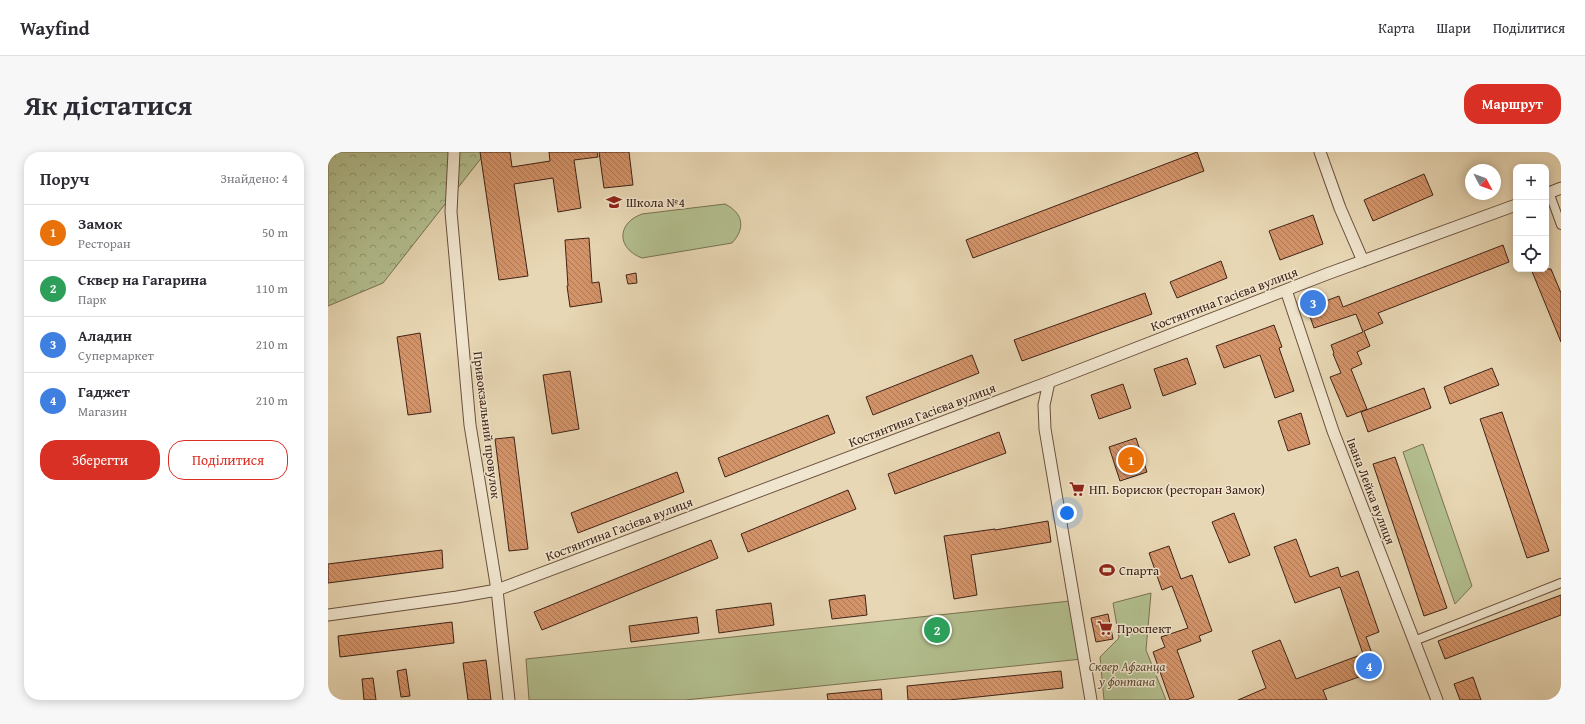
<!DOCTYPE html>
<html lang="uk">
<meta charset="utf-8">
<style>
:root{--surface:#fff;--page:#f7f7f7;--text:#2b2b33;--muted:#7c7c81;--line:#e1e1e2;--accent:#d93025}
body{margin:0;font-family:"Gentium Book Plus",serif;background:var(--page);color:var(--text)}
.controls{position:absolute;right:12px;top:12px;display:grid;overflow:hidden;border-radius:8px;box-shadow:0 2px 10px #0003}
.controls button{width:36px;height:36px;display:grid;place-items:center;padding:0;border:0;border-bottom:1px solid var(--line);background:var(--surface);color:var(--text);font:20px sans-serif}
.compass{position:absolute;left:1137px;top:12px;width:36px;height:36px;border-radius:50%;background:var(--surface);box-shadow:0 2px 10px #0003;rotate:131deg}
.you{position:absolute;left:739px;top:361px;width:14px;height:14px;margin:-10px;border:3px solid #fff;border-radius:50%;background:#1a73e8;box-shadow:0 0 0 6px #1a73e833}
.badge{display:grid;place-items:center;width:26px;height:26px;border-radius:50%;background:var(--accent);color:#fff;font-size:13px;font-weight:700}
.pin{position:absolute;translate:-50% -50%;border:2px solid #fff;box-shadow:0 1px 4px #0006}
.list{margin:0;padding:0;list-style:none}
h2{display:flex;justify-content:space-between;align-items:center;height:52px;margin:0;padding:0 16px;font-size:17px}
h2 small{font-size:13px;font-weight:400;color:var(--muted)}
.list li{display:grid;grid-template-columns:26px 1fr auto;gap:12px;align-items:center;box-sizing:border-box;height:56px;padding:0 16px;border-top:1px solid var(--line)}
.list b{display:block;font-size:15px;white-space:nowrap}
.list p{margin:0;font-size:13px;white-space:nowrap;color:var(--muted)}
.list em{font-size:13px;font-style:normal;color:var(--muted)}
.actions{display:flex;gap:8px;padding:12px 16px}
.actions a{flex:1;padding:9px 0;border:1px solid var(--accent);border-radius:16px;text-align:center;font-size:14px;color:var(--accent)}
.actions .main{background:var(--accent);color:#fff}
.icon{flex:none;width:22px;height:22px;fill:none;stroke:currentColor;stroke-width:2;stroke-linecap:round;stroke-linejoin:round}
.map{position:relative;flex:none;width:1233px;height:548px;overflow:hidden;border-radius:16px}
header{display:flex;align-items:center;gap:24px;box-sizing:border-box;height:56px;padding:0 20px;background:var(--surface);border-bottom:1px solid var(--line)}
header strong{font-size:19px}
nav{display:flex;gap:22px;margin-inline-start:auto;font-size:14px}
.intro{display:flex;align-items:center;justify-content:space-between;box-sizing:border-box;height:96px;padding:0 24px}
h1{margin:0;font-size:28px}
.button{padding:10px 18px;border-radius:16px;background:var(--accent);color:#fff;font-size:14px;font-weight:700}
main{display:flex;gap:24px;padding:0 24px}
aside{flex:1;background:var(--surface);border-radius:16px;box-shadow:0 2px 10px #0003}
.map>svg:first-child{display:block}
.forest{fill:url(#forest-crowns);stroke:#7a7152}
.green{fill:#b3bf8f;stroke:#7a7152}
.building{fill:url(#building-back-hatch);stroke:#402316}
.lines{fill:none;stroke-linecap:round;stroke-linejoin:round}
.pedestrian-casing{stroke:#6a503e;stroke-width:10}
.minor-casing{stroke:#6a503e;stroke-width:13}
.pedestrian{stroke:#f0e5ce;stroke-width:8}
.minor{stroke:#f0e5ce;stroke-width:11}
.labels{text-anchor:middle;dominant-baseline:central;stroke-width:3;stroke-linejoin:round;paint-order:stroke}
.poi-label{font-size:13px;fill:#402316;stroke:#f0e5ce;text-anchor:start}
.street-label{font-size:13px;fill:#402316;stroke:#f0e5ce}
.park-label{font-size:13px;font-style:italic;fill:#5d4a34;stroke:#f0e5ce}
</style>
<header>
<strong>Wayfind</strong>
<nav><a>Карта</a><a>Шари</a><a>Поділитися</a></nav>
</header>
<div class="intro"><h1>Як дістатися</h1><a class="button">Маршрут</a></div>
<main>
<aside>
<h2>Поруч<small>Знайдено: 4</small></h2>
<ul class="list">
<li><span class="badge" style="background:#e8710a">1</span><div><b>Замок</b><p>Ресторан</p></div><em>50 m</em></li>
<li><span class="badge" style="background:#2e9e5b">2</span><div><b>Сквер на Гагарина</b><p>Парк</p></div><em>110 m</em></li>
<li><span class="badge" style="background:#3f7fe0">3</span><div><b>Аладин</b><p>Супермаркет</p></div><em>210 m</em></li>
<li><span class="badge" style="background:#3f7fe0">4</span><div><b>Гаджет</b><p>Магазин</p></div><em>210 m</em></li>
</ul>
<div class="actions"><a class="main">Зберегти</a><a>Поділитися</a></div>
</aside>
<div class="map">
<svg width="1233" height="548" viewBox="0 0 1233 548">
<defs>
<pattern id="forest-crowns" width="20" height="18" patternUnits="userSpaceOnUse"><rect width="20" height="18" fill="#b3bf8f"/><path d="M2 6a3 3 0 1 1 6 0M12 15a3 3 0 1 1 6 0" fill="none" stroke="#939b74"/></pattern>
<pattern id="building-back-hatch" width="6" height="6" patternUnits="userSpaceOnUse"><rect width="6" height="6" fill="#d4946a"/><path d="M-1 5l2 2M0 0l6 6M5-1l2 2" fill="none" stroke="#ad7856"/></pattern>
</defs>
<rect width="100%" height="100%" fill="#e8d7b4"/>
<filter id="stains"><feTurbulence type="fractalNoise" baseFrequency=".005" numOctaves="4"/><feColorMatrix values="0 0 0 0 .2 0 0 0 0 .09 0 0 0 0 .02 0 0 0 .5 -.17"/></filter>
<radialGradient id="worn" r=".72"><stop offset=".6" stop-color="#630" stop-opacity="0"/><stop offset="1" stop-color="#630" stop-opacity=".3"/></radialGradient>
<path class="forest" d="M0 0H158L55 131 0 154Z"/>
<path class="green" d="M397 52C415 61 418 76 404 91L314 106C288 96 289 71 314 62Z
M1095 292 1144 434 1127 452 1075 300Z
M823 441 818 498 838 548H776L772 505 791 486 785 451Z
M742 449 754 507 357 548H201L198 507Z"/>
<path class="building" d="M152 0H182L184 15 222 9 221 0H269L270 5 246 8 253 56 230 60 225 26 186 32 200 124 171 128Z
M271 0H301L305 33 276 36Z
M869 0 876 19 645 106 638 88Z
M1096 22 1105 43 1045 69 1036 48Z
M985 63 995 92 952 108 941 79Z
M261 86 264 131 271 130 274 150 242 155 239 134H240L237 88Z
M1175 93 1181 110 1050 161 1055 171 1036 179 1042 194 1029 200 1034 212 1023 217 1039 257 1019 265 1002 225 1013 221 1005 202 1006 201 1003 193 1035 180 1028 162 986 176 979 156 1011 144 1015 155Z
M893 109 899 126 849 146 842 130Z
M1203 117H1223L1233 141V190Z
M308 121 309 131 300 132 298 123Z
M817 141 824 162 694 209 686 188Z
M946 173 954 195 951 196 966 239 947 246 932 203 896 216 888 194Z
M92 181 103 260 80 263 69 185Z
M644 203 651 221 545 263 538 245Z
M859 206 868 232 835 244 826 217Z
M1164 216 1171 233 1122 252 1116 235Z
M242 219 251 277 224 282 215 223Z
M795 232 803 256 771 267 763 243Z
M1096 236 1103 256 1040 280 1033 260Z
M1174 260 1221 399 1199 406 1152 267Z
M973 261 982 292 960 299 950 269Z
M500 263 507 281 397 325 390 306Z
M671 280 678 301 567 342 560 322Z
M186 285 200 397 181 399 167 287Z
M808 286 819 320 792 329 781 295Z
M1067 305 1119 456 1096 464 1045 312Z
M349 320 356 340 250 381 243 361Z
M520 338 528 357 420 400 413 382Z
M906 361 922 403 901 411 884 370Z
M720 369 723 390 643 403 649 443 626 447 616 384 667 377V378Z
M968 387 982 425 1010 415 1013 425 1030 419 1051 480 1038 485 1050 518 995 538 999 548H910L938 536 924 499 952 488 968 527 1035 502 1012 435 967 451 946 395Z
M383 388 390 406 214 478 206 460Z
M841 394 853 427 864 423 884 479 871 484 873 489 849 498 866 545 858 548H842L825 500 837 495 833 485 860 476 844 434 834 438 821 401Z
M114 398 115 416 0 431V412Z
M537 443 539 463 504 467 501 448Z
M1233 443V463L1117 507 1110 489Z
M443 451 446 473 391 481 388 458Z
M780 462 785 487 768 490 763 466Z
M369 465 371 481 303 490 301 474Z
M124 470 126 491 12 505 10 484Z
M158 508 163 548H140L135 511Z
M78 517 82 544 73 545 69 519Z
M733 519 735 536 621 548H580L579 534Z
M1145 525 1153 548H1132L1126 532Z
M45 526 48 548H36L34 527Z
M553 537 554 548H500L499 542Z"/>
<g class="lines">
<defs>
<path id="pedestrian" d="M1221 40 1233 73
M1086 489 1233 431"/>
<path id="minor" d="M126 0 123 60 142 273 169 438 181 548
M992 0 1012 56 1035 109
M1218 42 1233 36
M958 138 1005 279 1109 548
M721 230 716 253 717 277 763 548
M0 463 129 445 169 438 721 230 999 122 1188 53"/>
</defs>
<use href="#pedestrian" class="pedestrian-casing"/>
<use href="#minor" class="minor-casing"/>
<use href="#pedestrian" class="pedestrian"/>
<use href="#minor" class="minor"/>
</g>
<defs>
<symbol id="school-bare" viewBox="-9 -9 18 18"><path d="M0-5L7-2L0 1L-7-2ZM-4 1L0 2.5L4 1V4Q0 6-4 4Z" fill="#8f2418" stroke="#f0e5ce" stroke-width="2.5" paint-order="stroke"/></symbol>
<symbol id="supermarket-bare" viewBox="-9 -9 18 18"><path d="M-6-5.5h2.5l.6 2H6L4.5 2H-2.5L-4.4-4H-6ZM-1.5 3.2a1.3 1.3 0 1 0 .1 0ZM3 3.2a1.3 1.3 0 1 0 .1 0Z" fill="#8f2418" stroke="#f0e5ce" stroke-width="2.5" paint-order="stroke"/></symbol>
<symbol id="stadium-bare" viewBox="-9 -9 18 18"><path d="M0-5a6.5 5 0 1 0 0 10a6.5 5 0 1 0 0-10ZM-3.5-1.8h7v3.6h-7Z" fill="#8f2418" stroke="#f0e5ce" stroke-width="2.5" paint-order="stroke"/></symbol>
</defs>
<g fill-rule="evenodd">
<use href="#school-bare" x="275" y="39" width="22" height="22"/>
<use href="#supermarket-bare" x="738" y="326" width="22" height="22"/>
<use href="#stadium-bare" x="768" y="407" width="22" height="22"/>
<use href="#supermarket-bare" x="766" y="465" width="22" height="22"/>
</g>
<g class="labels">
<g class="poi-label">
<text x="298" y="50">Школа №4</text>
<text x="761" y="337">НП. Борисюк (ресторан Замок)</text>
<text x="791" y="418">Спарта</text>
<text x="789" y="476">Проспект</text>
</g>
<g class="street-label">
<text transform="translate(896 147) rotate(-21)">Костянтина Гасієва вулиця</text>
<text transform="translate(594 263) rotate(-21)">Костянтина Гасієва вулиця</text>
<text transform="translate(159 273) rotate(83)">Привокзальний провулок</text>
<text transform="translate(1043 339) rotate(69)">Івана Лейка вулиця</text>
<text transform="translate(291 377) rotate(-21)">Костянтина Гасієва вулиця</text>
</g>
<g class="park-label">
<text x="799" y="514">Сквер Афганца<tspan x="799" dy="15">у фонтана</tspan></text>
</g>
</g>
<rect width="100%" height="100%" filter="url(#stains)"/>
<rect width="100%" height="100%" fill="url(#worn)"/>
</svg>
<div class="controls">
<button>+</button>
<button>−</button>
<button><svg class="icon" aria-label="locate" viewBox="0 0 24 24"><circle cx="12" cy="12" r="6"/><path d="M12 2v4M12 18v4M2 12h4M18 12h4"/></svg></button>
</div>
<svg class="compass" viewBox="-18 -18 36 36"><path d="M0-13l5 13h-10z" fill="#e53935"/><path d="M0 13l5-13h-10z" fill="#7c7c81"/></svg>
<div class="you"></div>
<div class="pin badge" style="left:803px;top:308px;background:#e8710a">1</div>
<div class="pin badge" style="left:609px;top:478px;background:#2e9e5b">2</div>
<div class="pin badge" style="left:985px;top:151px;background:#3f7fe0">3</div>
<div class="pin badge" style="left:1041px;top:514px;background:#3f7fe0">4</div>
</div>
</main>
